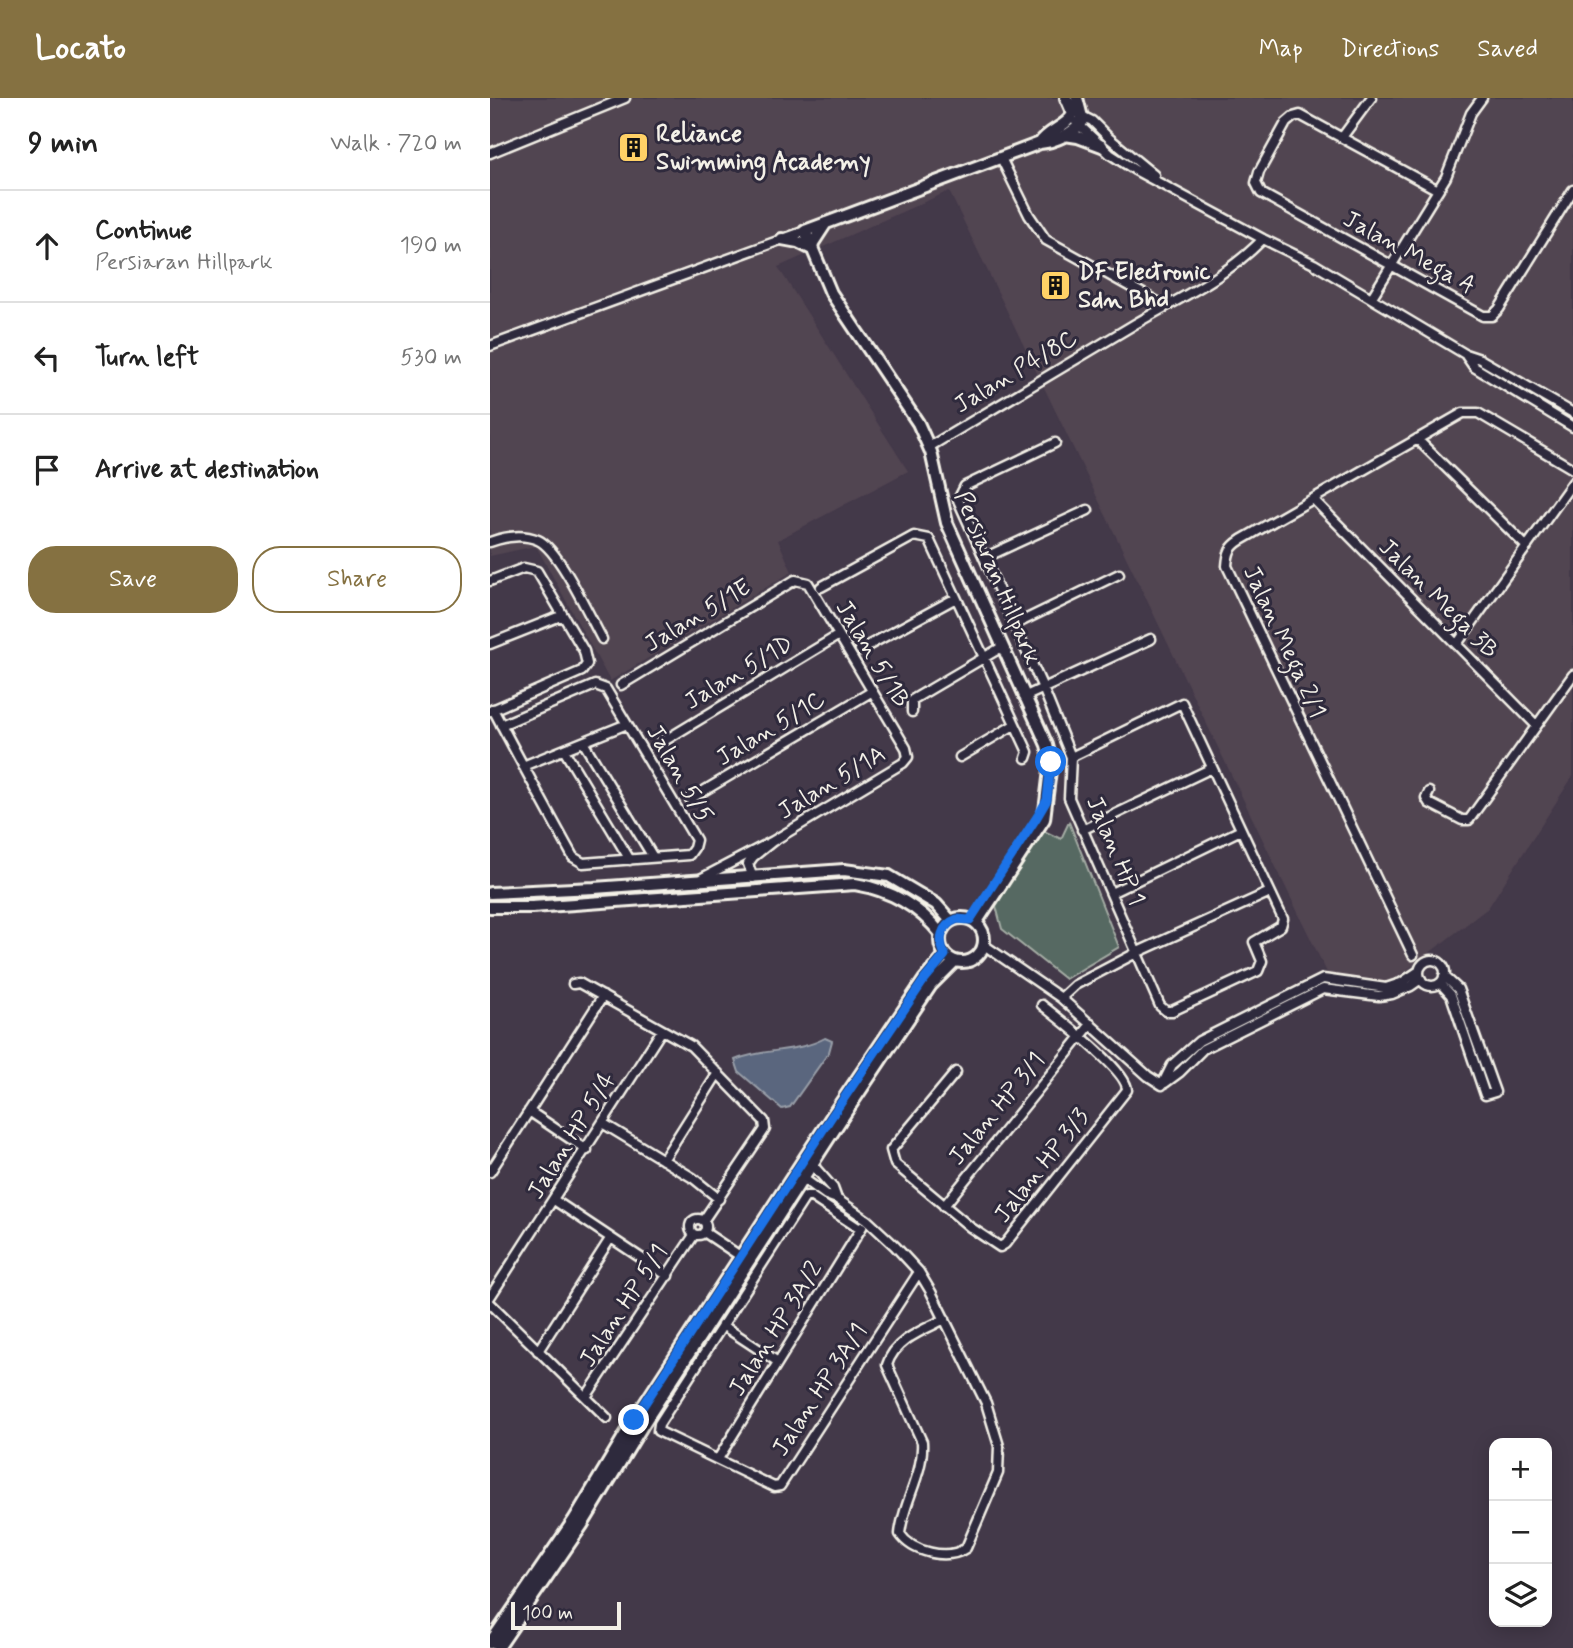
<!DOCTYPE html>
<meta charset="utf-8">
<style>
:root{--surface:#fff;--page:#f6f6f6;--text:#222;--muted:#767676;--line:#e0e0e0;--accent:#857141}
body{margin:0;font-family:Mynerve,sans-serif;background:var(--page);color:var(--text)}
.controls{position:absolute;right:21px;bottom:21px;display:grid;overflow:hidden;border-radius:14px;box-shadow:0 4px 18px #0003}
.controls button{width:63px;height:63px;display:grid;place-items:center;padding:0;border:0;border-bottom:2px solid var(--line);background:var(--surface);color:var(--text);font:35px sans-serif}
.scale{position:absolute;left:21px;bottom:18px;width:110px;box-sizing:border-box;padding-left:7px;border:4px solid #f4f1e8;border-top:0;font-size:19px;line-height:24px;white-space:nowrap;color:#f4f1e8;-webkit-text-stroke:5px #2f2a3d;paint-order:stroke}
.stop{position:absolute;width:21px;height:21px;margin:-16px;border:5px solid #1a73e8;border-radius:50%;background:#fff}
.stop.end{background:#1a73e8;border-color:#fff;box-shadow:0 2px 7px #0008}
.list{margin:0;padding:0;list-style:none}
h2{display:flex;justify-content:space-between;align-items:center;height:91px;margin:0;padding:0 28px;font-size:30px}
h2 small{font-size:23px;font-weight:400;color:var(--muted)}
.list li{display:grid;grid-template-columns:46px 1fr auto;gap:21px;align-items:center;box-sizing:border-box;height:112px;padding:0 28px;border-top:2px solid var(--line)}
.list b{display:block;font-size:26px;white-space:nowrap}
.list p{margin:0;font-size:23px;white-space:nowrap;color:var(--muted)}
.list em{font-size:23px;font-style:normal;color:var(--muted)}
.actions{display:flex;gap:14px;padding:21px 28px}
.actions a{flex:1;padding:16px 0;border:2px solid var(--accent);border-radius:28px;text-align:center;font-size:24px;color:var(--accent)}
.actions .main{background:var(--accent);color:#fff}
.icon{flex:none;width:38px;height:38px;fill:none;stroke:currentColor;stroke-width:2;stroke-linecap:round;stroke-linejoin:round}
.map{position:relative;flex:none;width:1083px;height:1550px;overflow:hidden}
header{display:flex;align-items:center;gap:42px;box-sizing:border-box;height:98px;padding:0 35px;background:var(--accent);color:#fff}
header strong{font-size:33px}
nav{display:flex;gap:38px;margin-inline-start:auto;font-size:24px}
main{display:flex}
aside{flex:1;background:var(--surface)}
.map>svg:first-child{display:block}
.built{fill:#514451}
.green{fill:#566962;stroke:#a5ada5;stroke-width:2}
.water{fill:#5a667e;stroke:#989ea8;stroke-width:2}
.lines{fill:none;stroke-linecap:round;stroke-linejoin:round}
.street-casing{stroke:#f4f1e8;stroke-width:13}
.secondary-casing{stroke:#f4f1e8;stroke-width:16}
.street{stroke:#2f2a3d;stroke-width:8}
.secondary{stroke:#2f2a3d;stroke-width:10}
.route{stroke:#1a73e8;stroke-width:9}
.labels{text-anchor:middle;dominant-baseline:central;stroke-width:6;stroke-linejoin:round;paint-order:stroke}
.poi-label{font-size:24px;font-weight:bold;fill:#f4f1e8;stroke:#2f2a3d;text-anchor:start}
.street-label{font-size:24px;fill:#f4f1e8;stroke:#2f2a3d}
</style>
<header>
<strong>Locato</strong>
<nav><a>Map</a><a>Directions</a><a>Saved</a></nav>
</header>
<main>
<aside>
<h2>9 min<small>Walk · 720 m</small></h2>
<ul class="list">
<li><svg class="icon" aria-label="ahead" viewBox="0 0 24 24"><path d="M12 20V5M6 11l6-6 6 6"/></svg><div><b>Continue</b><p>Persiaran Hillpark</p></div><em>190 m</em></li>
<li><svg class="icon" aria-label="left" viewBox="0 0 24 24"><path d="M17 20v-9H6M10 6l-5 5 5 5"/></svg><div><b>Turn left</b></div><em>530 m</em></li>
<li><svg class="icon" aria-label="arrive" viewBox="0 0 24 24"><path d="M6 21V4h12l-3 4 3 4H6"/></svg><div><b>Arrive at destination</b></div></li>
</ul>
<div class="actions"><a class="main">Save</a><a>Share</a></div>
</aside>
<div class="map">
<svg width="1083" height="1550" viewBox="0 0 1083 1550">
<rect width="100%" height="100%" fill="#433949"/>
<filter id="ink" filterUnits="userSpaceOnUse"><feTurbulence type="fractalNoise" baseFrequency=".0143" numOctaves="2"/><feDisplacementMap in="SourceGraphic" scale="14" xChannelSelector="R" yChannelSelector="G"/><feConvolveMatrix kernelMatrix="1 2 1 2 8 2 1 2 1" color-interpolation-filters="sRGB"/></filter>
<g filter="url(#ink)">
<path class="built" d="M0 0H1083V678L998 810 892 891 843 887 459 93 288 169 418 373 288 442 302 474 120 583 46 448 0 458Z"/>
<path class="green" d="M579 724 629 849 575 881 512 831 506 808 552 732 571 741Z"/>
<path class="water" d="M335 940 342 943 339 954 300 1009 292 1011 249 974 245 962C273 950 308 955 335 940Z"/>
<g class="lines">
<defs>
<path id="street" d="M590 17 602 23 619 40 664 77
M586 24 620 56 645 72 773 141 824 166 975 256 990 261 1083 315
M853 38 881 0
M0 55 135 0
M511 60 539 117 556 142 675 208
M948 92 810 17 803 19 796 25 769 74 766 85 771 95 993 218H1002L1009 211 1083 92
M882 199 956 79 981 15 992 0
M0 248 315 133
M975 256 984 269 1083 329
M927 341 1037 449
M565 345 475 388 468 402 553 590 581 659 579 700 670 908 676 913H682L768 873 772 863 764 844 791 828 793 821 692 605 581 659
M439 349C508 308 576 267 645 226 691 199 735 180 773 141
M823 401 1046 627
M0 444C16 438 32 435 48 442 69 451 100 519 112 541
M494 460 598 412
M0 483 34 470 47 473 94 553 97 566 92 573 0 613
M331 489 424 438 439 441 538 654 536 660
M524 527 629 476
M0 546 73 517
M967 546 1083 384
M370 552 466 500
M131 587 305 482 318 485 416 650 418 659 413 665 283 743
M534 599 661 541
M3 611C29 661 56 710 83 759L93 765 199 757 204 750 206 742 116 591 105 587 11 627
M422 614V602L512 549
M93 644 163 759
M169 646 349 537
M74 652 140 762
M470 659 524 627
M33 668 137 626
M939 694 936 700 939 705 972 722H979L1083 577
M200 701 381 594
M592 732 722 670
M212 780 283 743 263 759 258 766 263 780
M621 795 751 732
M494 847 571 900 658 978 672 987
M923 857 737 468C738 454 740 449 751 442L973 315H988L1083 371
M929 875a13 13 0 1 1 26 0a13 13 0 1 1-26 0Z
M950 885 961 897 995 997 1005 994 968 891 954 878
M83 886 89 885 201 948 274 1023 275 1031 213 1123
M571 900 585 887 648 854 780 794
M466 974 401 1052 405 1066 480 1129 510 1149 515 1146 637 992C638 973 568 920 552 907
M675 985 690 974 713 951 833 891 889 898 902 896 921 888 931 881
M672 987 682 967 709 943 833 881 896 890 911 885 929 873
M39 1013 97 1052
M114 1026 203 1080 229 1101
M173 1062 228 975
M320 1064 343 1090 347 1101
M0 1074 113 898
M310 1078 336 1097 347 1101 377 1122 405 1148 429 1174 441 1194 496 1305 509 1348 508 1375 476 1450C457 1463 422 1454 410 1436 413 1404 434 1376 432 1344L397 1267C404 1242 433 1232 455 1221
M64 1102 178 1178
M454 1108 601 926
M200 1129a8 8 0 1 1 16 0a8 8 0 1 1-16 0Z
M370 1131 320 1098H316L169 1326 168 1333 284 1389 290 1388 429 1174
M214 1134 253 1160
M0 1199 172 932
M0 1205 117 1320
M232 1227 288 1264
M48 1253 120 1141
M96 1299 204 1137
M228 1361 372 1129"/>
<path id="secondary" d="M575 37 588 39 612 48
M550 45C558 32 576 29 583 16L576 0
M292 141 308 144 322 151 323 145 336 125
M0 795 104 790 354 772 399 778 446 806 461 823
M0 809H42L365 786C401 792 429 808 451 836
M450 842a22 22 0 1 1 44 0a22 22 0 1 1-44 0Z
M486 825 554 721 561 664 557 647 457 425 441 354 428 325 341 195 315 133 550 45C565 44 584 35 593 23L587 0
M0 1545 84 1422 144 1322 342 1018 434 882 455 857
M8 1550 92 1427 152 1328 350 1023 441 887 465 863"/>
</defs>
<use href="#street" class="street-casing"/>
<use href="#secondary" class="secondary-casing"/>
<use href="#street" class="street"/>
<use href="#secondary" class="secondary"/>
</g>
</g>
<g class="lines" filter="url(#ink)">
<path class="route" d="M144 1322 342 1018 434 882 455 857C448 842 450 828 467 821L480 822 547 719 557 702 561 664"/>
</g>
<defs>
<symbol id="building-square" viewBox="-11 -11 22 22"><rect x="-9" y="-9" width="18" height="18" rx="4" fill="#ffd166" stroke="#2f2a3d"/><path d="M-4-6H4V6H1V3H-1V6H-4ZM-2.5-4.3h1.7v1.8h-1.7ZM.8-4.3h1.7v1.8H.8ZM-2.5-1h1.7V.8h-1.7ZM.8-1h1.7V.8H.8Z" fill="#111"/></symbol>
</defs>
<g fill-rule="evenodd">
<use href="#building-square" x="126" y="32" width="35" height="35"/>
<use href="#building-square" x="548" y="170" width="35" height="35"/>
</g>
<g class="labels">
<g class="poi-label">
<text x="166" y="36">Reliance<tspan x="166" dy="28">Swimming Academy</tspan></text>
<text x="588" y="174">DF Electronic<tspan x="588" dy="28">Sdn Bhd</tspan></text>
</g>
<g class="street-label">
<text transform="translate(919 155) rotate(29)">Jalan Mega A</text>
<text transform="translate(526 274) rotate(-31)">Jalan P4/8C</text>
<text transform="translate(507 480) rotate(67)">Persiaran Hillpark</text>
<text transform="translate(948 501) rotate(45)">Jalan Mega 3B</text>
<text transform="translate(208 518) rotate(-31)">Jalan 5/1E</text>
<text transform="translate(794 544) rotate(65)">Jalan Mega 2/1</text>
<text transform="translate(382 556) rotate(59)">Jalan 5/1B</text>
<text transform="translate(249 575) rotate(-31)">Jalan 5/1D</text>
<text transform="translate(281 631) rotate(-31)">Jalan 5/1C</text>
<text transform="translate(189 676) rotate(60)">Jalan 5/5</text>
<text transform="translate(342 685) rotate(-31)">Jalan 5/1A</text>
<text transform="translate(625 753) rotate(67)">Jalan HP 1</text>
<text transform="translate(507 1011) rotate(-51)">Jalan HP 3/1</text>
<text transform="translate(82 1038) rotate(-58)">Jalan HP 5/4</text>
<text transform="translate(552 1068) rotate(-52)">Jalan HP 3/3</text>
<text transform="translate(134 1208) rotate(-57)">Jalan HP 5/1</text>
<text transform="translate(286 1231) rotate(-58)">Jalan HP 3A/2</text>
<text transform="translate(330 1292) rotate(-57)">Jalan HP 3A/1</text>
</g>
</g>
</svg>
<div class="controls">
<button>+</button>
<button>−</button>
<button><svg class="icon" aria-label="layers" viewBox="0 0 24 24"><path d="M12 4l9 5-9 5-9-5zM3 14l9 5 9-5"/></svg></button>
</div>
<div class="scale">100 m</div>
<div class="stop" style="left:561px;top:664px"></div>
<div class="stop end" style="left:144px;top:1322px"></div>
</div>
</main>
